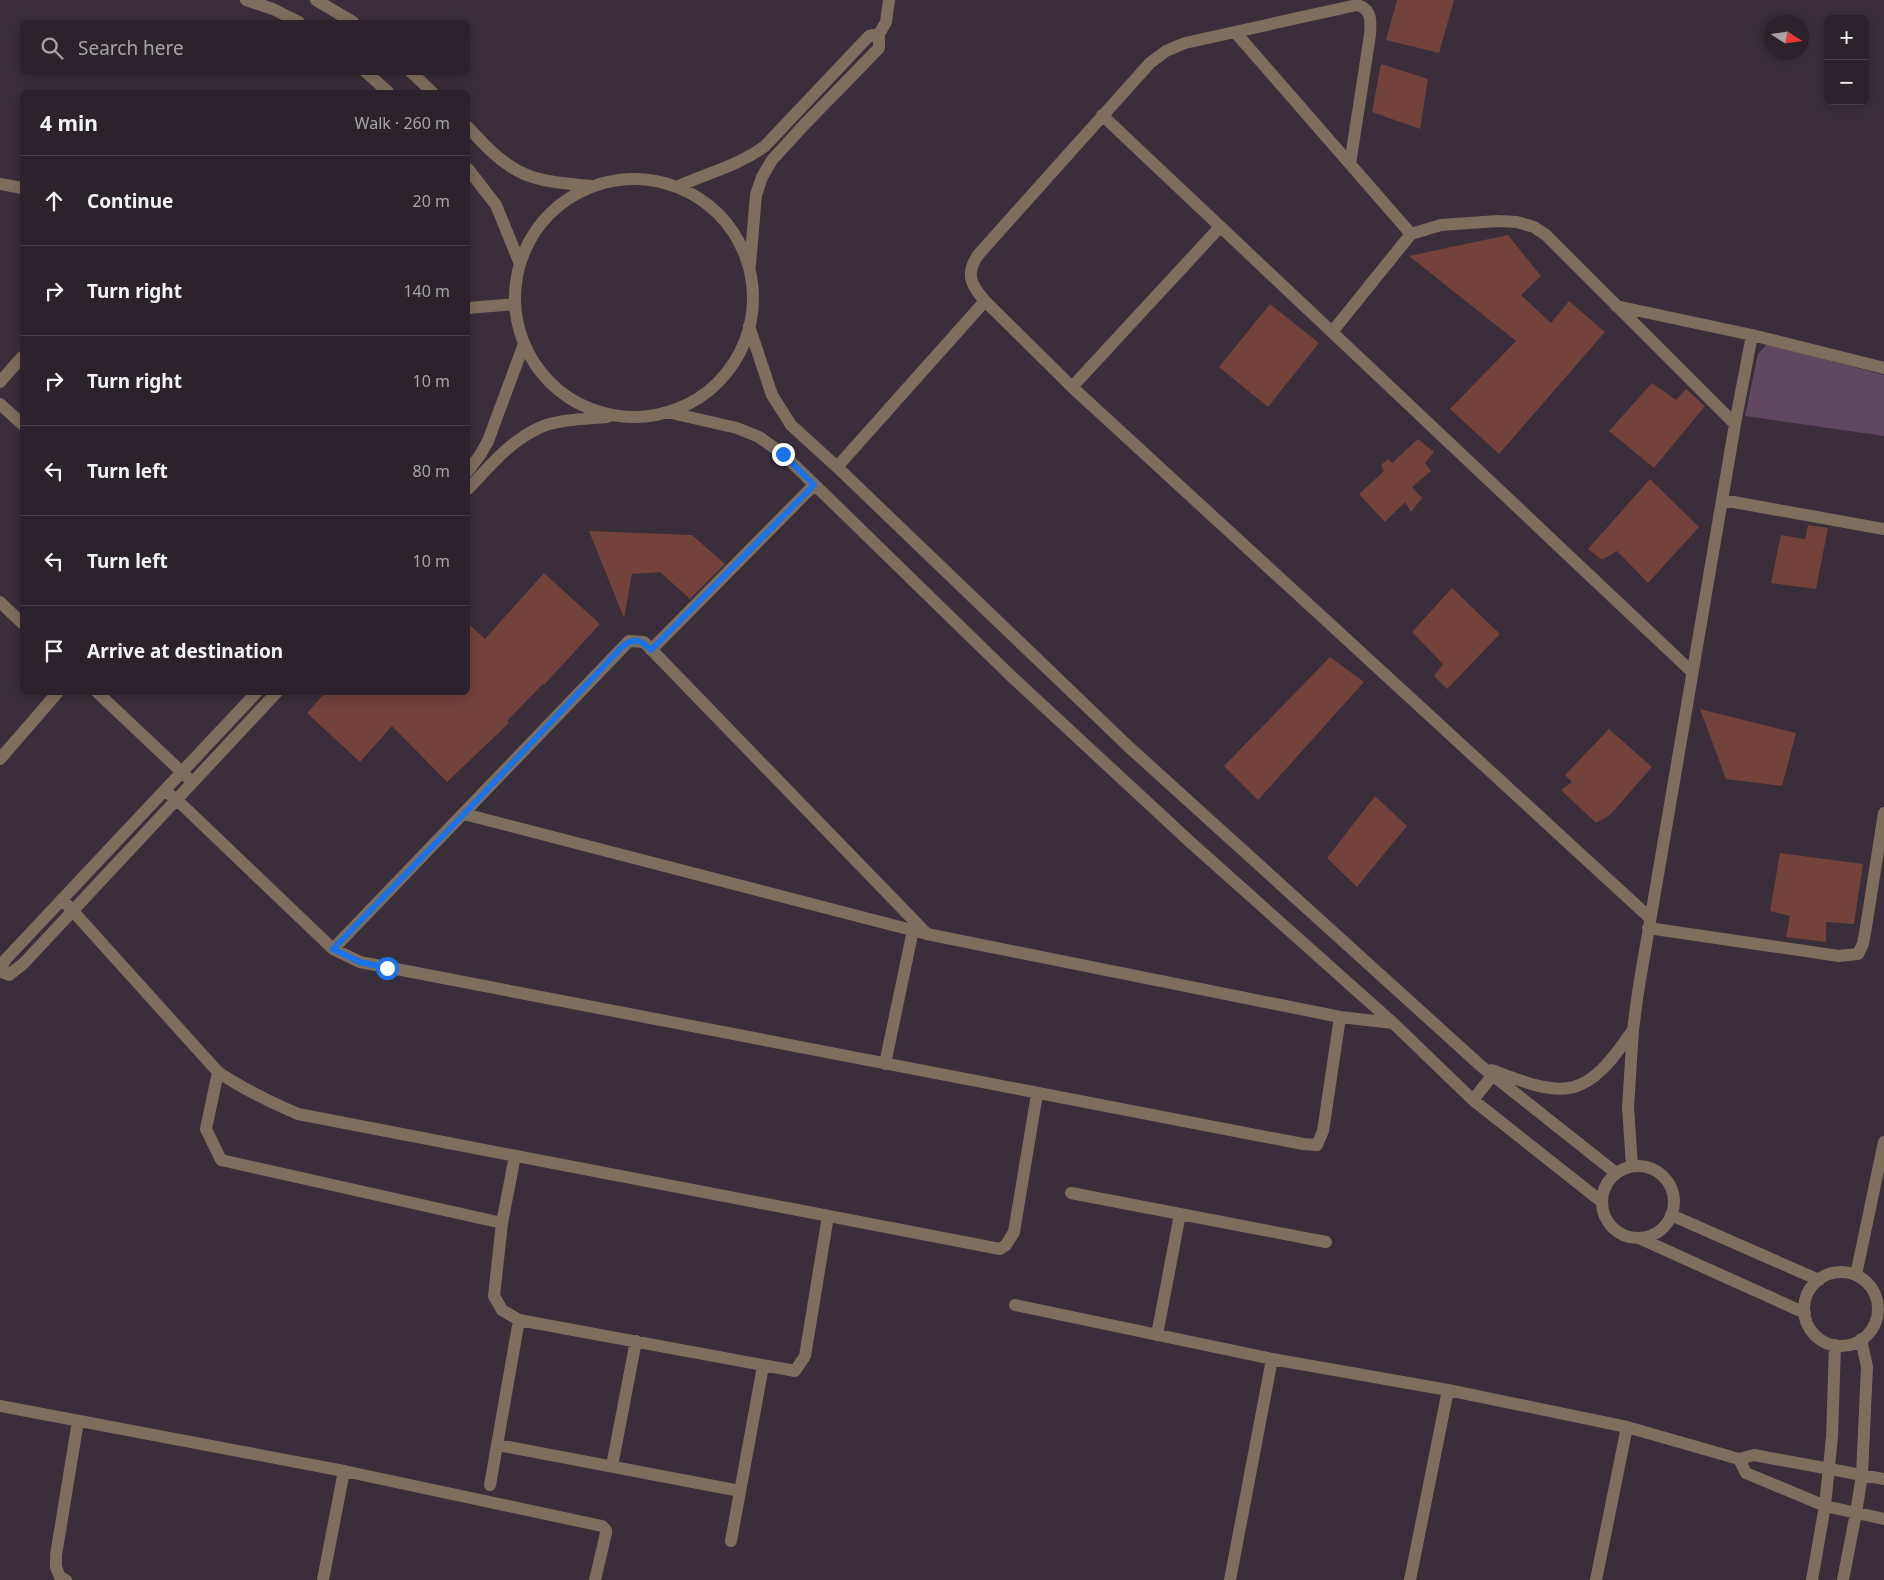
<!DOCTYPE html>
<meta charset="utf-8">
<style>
:root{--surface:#2b222b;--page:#332a33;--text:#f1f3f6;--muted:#a6a4a9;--line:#473f47}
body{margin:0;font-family:"Noto Sans",sans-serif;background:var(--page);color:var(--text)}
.controls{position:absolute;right:15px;top:15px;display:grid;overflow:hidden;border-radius:8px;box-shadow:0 2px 12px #0003}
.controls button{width:45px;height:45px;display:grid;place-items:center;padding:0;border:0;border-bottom:1px solid var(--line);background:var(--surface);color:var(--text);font:25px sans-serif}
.compass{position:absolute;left:1764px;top:15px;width:45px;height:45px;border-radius:50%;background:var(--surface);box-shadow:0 2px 12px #0003;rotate:102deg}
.stop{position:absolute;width:15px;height:15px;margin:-11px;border:4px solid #1a73e8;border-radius:50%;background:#fff}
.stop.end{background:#1a73e8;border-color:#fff;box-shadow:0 1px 5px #0008}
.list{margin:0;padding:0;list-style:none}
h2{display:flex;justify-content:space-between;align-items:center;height:65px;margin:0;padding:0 20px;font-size:21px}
h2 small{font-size:16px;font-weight:400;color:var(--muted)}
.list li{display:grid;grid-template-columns:32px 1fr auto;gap:15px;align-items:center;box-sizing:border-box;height:90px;padding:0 20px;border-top:1px solid var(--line)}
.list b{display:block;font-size:19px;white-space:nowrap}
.list em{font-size:16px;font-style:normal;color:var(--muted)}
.icon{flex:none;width:28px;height:28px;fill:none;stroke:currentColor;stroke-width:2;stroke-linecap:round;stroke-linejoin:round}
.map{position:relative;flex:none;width:1884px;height:1580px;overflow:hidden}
.search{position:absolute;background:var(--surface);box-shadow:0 2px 12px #0003;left:20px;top:20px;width:450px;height:55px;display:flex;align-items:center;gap:12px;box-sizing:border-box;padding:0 18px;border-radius:8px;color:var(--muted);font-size:19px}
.panel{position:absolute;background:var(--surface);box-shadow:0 2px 12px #0003;left:20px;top:90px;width:450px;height:605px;border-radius:8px}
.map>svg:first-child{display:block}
.green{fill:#604960}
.building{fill:#72423b}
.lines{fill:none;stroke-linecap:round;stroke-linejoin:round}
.street{stroke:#7e6e5e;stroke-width:12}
.route{stroke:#1a73e8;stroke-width:6}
</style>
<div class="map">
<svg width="1884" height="1580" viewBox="0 0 1884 1580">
<rect width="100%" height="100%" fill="#392e39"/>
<path class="green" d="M1767 344 1884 375V436L1745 416 1758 354Z"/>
<path class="building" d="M1397 0H1454L1439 53 1386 40Z
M1381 64 1428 79 1420 129 1372 112Z
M1508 235 1541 276 1521 295 1551 323 1569 301 1605 332 1499 454 1450 409 1516 341 1409 256Z
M1270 304 1319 343 1268 407 1219 367Z
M1652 383 1676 400 1686 389 1705 406 1654 468 1609 431Z
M1418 439 1434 452 1425 463 1431 471 1412 487 1422 498 1411 512 1405 502 1385 522 1359 494 1384 471 1381 465 1388 459 1392 463Z
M1650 479 1699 527 1648 583 1617 551 1602 560 1588 549Z
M1808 525 1828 528 1816 589 1771 583 1781 535 1805 539Z
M589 531 692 535 725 564 690 599 660 572 632 574 624 618Z
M544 573 600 624 544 685 543 684 507 721 509 723 447 782 392 726 360 762 307 713 326 692H468V623L485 639Z
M1452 588 1500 634 1447 689 1434 676 1443 664 1412 632Z
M1330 657 1364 682 1258 800 1224 766Z
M1700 709 1796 733 1782 786 1726 779Z
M1609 729 1652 767 1610 815 1596 823 1561 790 1572 782 1565 775Z
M1375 796 1407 826 1357 887 1327 858Z
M1780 853 1863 864 1854 924 1826 922V942L1786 937 1790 916 1770 911Z"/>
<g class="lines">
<path class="street" d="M246 0 273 9 299 22
M316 0 353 22
M1235 32 1411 234
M366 72 388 92
M411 72 432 92
M1102 115 1692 672
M468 127C481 141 494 156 510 166 534 183 564 183 591 186
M1350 164 1370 35C1371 21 1372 9 1357 5L1185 43 1166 51 1150 63 978 255C965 274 971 285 985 301L1072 387 1650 918
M468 169 496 205 520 264
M515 298a119 119 0 1 1 238 0a119 119 0 1 1-238 0Z
M0 184 22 188
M677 187C707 173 738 166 765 146L869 36 879 34
M750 265 756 195 762 177 772 160 804 125 879 48V34L886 22 889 0
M1616 306 1752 335 1884 368
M468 308 515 304
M749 326 772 395 791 425 837 467 1130 748 1481 1066 1616 1173
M1332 332 1411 234 1441 225 1498 221 1517 222 1534 227 1546 235 1735 424
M0 382 22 357
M1072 387 1220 227
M0 404 22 424
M667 412 737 428 759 437 783 454 1010 675 1188 840 1393 1023 1473 1100 1602 1202
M837 467 985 301
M468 471 480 455 488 441 524 344
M468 489C490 466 511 440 541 427 561 419 586 419 607 417
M1722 500 1884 529
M0 602 22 623
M651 650 814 485
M97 692 188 778
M257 692 6 959 2 966 4 973 9 975 24 963 277 692
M0 759 58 692
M165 791 177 800 333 949 360 962 1303 1144 1317 1145 1323 1131 1340 1017
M464 814 927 934 1340 1017 1393 1023
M62 899 218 1072C243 1089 270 1102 298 1114L1000 1249 1006 1245 1014 1232 1037 1094
M1648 928 1839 956 1858 954 1863 944 1866 927 1884 813
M333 949 629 641 644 642 927 934
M885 1064 913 930
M1492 1070C1568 1100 1586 1099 1633 1030
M218 1072 206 1129 221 1160 502 1223
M1473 1100 1492 1076
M515 1156 502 1223 494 1296 502 1310 519 1320 795 1371 805 1356 828 1216
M1632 1166 1628 1107 1633 1030 1638 992 1735 424 1752 335
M1602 1202a36 36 0 1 1 72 0a36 36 0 1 1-72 0Z
M1071 1193 1326 1242
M1671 1215 1819 1280
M1639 1238 1805 1313
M1804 1309a37 37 0 1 1 74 0a37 37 0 1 1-74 0Z
M1856 1275 1884 1142
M1015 1305 1272 1359 1448 1390 1627 1427 1739 1459 1754 1455 1884 1479
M1157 1335 1180 1214
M0 1406 344 1471 602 1526 606 1530V1533L595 1580
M498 1445 740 1491
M1739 1459 1746 1473 1825 1506 1884 1519
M612 1466 636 1341
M490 1485 519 1320
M731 1541 763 1366
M66 1580 60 1577 56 1567V1555L78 1421
M323 1580 344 1471
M1230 1580 1272 1359
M1410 1580 1448 1390
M1596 1580 1627 1427
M1812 1580 1825 1506 1832 1437 1835 1345
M1843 1580 1856 1513 1862 1475 1867 1367 1861 1339"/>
</g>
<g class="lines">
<path class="route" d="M387 968 360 962 333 949 464 814 622 647C634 637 640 639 651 650L814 485 783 454"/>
</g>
</svg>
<div class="controls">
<button>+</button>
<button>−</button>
</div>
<svg class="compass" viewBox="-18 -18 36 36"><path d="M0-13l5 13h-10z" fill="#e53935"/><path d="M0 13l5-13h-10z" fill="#a6a4a9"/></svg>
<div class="stop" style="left:387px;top:968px"></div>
<div class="stop end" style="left:783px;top:454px"></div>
<div class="search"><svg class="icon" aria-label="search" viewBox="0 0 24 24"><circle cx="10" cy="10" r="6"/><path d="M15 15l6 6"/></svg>Search here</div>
<section class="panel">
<h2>4 min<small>Walk · 260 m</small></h2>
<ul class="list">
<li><svg class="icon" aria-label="ahead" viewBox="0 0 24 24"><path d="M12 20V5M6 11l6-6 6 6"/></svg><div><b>Continue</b></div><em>20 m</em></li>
<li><svg class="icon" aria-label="right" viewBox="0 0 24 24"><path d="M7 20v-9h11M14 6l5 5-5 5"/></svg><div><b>Turn right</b></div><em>140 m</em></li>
<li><svg class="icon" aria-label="right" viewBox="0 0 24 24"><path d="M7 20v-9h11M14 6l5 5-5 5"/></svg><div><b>Turn right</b></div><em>10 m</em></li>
<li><svg class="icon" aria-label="left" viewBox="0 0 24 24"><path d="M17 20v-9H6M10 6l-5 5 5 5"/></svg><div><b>Turn left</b></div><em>80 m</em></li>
<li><svg class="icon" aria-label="left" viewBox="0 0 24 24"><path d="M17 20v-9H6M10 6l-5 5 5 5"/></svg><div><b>Turn left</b></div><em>10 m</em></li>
<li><svg class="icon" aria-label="arrive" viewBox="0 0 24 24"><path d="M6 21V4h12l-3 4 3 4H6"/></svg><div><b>Arrive at destination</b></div></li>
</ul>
</section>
</div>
